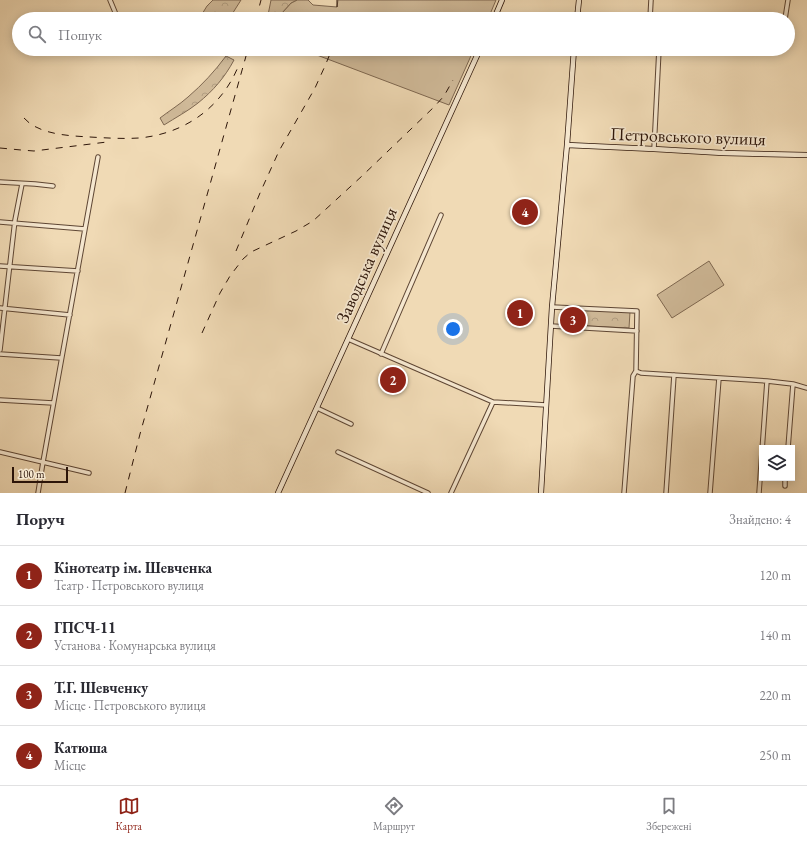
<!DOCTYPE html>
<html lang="uk">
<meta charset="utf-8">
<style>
:root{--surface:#fff;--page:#f7f7f7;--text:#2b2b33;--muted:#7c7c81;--line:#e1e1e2;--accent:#8f2418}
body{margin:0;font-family:"EB Garamond",serif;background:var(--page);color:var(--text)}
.controls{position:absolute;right:12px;bottom:12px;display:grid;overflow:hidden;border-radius:0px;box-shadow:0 2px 10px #0003}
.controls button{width:36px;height:36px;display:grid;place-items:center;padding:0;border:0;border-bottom:1px solid var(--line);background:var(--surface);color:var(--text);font:20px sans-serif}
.scale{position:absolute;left:12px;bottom:10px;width:56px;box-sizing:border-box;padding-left:4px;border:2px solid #2d1509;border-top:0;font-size:11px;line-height:14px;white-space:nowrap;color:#2d1509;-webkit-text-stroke:3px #f5e7cf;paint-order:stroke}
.you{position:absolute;left:453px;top:329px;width:14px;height:14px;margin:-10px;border:3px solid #fff;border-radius:50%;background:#1a73e8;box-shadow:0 0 0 6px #1a73e833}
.badge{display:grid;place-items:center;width:26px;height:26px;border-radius:50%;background:var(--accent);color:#fff;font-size:13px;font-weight:700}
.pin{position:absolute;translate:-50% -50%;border:2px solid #fff;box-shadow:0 1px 4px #0006}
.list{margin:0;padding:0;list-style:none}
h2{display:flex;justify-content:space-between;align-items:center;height:52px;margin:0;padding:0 16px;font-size:17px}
h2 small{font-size:13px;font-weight:400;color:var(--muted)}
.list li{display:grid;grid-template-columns:26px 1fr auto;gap:12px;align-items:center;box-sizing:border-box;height:60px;padding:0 16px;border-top:1px solid var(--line)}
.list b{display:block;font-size:15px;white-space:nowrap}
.list p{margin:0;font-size:13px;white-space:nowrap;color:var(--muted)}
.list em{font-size:13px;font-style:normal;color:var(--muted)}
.icon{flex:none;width:22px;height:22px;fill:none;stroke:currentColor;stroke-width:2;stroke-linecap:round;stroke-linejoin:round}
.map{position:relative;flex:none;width:807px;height:493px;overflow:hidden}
.search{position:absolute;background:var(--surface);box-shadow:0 2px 10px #0003;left:12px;right:12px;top:12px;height:44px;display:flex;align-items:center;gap:10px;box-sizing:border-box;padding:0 14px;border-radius:22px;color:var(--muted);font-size:15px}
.sheet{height:292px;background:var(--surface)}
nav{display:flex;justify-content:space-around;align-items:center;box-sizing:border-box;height:56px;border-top:1px solid var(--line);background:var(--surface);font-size:11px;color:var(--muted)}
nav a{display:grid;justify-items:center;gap:2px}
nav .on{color:var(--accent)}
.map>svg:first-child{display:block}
.grass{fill:#cfb998;stroke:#7e6750}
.forest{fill:url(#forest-crowns);stroke:#7e6750}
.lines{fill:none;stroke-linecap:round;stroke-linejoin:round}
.street-casing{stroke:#5e4634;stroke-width:5.5}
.secondary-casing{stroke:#2d1509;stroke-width:6}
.street{stroke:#f5e7cf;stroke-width:3.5}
.secondary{stroke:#f5e7cf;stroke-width:4.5}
.rail{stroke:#2d1509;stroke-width:1;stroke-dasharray:7 7;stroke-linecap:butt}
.labels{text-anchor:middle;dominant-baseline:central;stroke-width:3.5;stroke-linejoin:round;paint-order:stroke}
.street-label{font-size:18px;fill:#2d1509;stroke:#f5e7cf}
</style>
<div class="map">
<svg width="807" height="493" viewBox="0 0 807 493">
<defs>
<pattern id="forest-crowns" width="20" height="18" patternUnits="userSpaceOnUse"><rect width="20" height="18" fill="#cfb998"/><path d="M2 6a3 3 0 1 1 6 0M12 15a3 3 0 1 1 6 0" fill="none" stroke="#b29e82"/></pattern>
</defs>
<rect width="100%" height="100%" fill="#f0dab5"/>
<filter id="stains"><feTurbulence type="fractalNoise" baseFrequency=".005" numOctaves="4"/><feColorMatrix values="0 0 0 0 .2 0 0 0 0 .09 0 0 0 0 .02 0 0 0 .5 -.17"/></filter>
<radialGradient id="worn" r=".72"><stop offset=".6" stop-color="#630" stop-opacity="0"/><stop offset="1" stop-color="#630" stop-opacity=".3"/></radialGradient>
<path class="grass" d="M297 0H308L313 5 337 7 338 0H496L488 19H262L263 16 281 14 291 3Z
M301 49H474L449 105Z
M709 261 724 285 672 318 657 295Z"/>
<path class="forest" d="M213 0H241L229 19H199L207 6Z
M271 0H297L291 3 281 14 268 15Z
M226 56 234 60C225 77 213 91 198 103 188 111 175 118 164 125L160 118C169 111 179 105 188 97 202 85 215 71 226 56Z
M566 309 630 312 629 328 566 325Z"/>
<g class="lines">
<defs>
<path id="street" d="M110 0 115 12
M650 19 651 0
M785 19 788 0
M654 149 659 49
M0 182 35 184 53 186
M0 222 85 229
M0 266 78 271
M552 307 637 311 636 371 641 373 767 381 793 384 807 388
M0 308 70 315
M551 326 637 331
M348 339 493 402 546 405
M0 350 15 220 22 184
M0 354 61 358
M381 354 441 215
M0 400 53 403
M317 408 351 424
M788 448 793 384
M0 452 89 473
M338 452 428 493
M785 486V478
M38 493 43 462 98 157
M451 493 493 402
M624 493 633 376 636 371
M666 493 674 375
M710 493 719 378
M759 493 767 381"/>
<path id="secondary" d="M494 19 502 0
M577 19 579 0
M567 145 654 149 723 153 807 155
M278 493 480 49
M541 493 552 307 567 145 574 49"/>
</defs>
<use href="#street" class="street-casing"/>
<use href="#secondary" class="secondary-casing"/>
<use href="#street" class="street"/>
<use href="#secondary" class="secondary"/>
<path class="rail" d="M337 0V19
M256 19 261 0
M24 118C27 121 30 124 34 126 50 135 72 136 90 137 107 138 123 139 139 138 184 134 221 108 238 67
M0 148 21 150 34 151 107 142
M236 251 260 193 279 151 315 88 325 66 332 49
M202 333 220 293 230 276 243 259 251 252 296 231 313 221 362 176 434 107 444 96 453 80
M125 493 140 434 248 49"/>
</g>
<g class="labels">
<g class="street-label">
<text transform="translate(688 136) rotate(2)">Петровського вулиця</text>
<text transform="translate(366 265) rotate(-66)">Заводська вулиця</text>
</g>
</g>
<rect width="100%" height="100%" filter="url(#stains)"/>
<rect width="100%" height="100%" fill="url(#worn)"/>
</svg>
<div class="controls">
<button><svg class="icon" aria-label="layers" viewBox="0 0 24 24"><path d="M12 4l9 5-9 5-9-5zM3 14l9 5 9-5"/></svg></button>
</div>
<div class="scale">100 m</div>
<div class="you"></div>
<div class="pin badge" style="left:520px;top:313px">1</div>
<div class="pin badge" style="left:393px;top:380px">2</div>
<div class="pin badge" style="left:573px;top:320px">3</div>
<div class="pin badge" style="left:525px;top:212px">4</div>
<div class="search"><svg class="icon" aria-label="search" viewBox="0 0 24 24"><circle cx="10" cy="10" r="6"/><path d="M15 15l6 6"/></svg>Пошук</div>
</div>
<section class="sheet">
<h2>Поруч<small>Знайдено: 4</small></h2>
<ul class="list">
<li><span class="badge">1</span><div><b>Кінотеатр ім. Шевченка</b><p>Театр · Петровського вулиця</p></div><em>120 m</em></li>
<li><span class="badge">2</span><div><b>ГПСЧ-11</b><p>Установа · Комунарська вулиця</p></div><em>140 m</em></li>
<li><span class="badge">3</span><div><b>Т.Г. Шевченку</b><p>Місце · Петровського вулиця</p></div><em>220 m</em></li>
<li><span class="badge">4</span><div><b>Катюша</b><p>Місце</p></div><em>250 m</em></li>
</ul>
</section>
<nav>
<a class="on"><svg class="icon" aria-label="map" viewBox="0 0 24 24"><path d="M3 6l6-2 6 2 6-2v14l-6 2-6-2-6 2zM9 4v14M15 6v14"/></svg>Карта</a>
<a><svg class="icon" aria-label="directions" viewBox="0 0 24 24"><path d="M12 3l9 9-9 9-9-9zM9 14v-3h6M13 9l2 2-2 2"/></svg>Маршрут</a>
<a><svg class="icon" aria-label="saved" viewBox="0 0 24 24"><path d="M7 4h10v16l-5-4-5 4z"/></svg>Збережені</a>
</nav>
